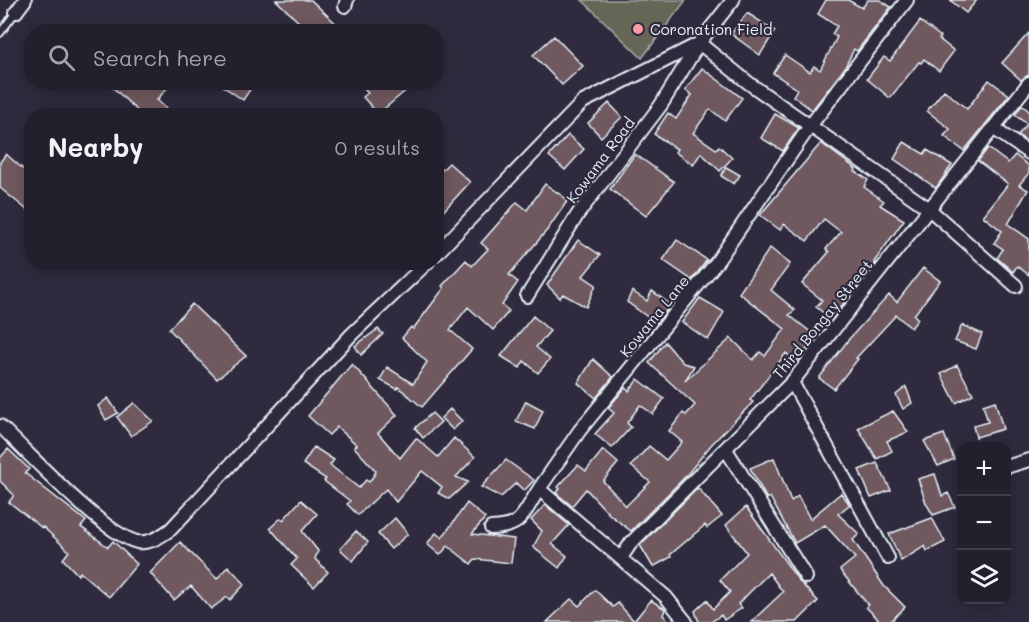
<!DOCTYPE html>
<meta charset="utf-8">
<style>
:root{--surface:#23202e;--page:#2f2d3a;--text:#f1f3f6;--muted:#a3a3aa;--line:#403e4a}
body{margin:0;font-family:Mali,sans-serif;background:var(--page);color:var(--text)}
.controls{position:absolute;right:18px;bottom:18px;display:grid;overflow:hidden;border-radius:12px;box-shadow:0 3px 15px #0003}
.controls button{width:54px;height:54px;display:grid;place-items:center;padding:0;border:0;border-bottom:2px solid var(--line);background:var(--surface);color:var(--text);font:30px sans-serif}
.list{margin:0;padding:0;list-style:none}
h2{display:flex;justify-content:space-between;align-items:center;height:78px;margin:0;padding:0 24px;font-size:26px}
h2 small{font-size:20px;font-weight:400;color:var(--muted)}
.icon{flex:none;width:33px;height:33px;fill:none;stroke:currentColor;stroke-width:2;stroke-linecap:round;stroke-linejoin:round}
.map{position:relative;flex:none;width:1029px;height:622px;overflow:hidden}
.search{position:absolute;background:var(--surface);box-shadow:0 3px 15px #0003;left:24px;top:24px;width:420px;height:66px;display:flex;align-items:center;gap:15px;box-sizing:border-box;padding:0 21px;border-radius:24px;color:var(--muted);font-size:22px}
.panel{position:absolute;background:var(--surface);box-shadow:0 3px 15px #0003;left:24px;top:108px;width:420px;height:162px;border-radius:24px}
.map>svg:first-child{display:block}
.green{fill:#656657;stroke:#a6aca8;stroke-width:1.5}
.building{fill:#6f595f;stroke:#e8f1f8;stroke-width:1.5}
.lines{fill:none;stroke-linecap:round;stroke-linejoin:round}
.lane-casing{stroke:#e8f1f8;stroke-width:10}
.street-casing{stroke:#e8f1f8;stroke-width:16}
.lane{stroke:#2f2a3d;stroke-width:6}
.street{stroke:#2f2a3d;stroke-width:12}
.poi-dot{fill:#ff9aa2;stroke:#2f2a3d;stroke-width:2}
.labels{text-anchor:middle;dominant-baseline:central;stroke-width:4.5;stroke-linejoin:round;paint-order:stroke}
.poi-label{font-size:15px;fill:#e8f1f8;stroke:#2f2a3d;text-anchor:start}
.street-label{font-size:15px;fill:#e8f1f8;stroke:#2f2a3d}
</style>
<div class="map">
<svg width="1029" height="622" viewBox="0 0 1029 622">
<rect width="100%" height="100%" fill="#2f2a3d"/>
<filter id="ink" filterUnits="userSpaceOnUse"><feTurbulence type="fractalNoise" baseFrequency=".0167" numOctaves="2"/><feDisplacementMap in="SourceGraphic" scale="12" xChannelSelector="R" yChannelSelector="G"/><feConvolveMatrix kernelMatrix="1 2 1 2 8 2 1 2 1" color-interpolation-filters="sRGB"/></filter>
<g filter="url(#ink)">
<path class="green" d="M582 0H686L642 58Z"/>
<path class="building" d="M276 0H311L345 32H309Z
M826 0H848L862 8 868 0H880L891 7 857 51 854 49 844 69 812 110 793 96 797 89 773 73 785 55 810 72 814 66 820 70 837 37 832 34 837 26 818 14Z
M950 0H977L966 13Z
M747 13 775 31 760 55 731 34Z
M920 21 941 37 939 39 954 51 939 71 924 59 921 63 919 62 890 98 867 79 884 57 890 61Z
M1029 33V75L1021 80 1002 63Z
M554 36 583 66 562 85 533 55Z
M702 68 742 98 725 121 710 109 693 133 716 149 719 146 732 158 720 171 701 153 693 165 675 152 677 149 654 134 668 113 676 119 692 95 685 90Z
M989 80 1009 95 964 151 944 136 950 129 927 111 944 90 967 109Z
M107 82H172L157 100 174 116H143Z
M217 82H255L243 100Z
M358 82H416L378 114 363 97 368 93Z
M609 103 622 117 601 137 588 123Z
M1022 105 1029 111V143L1018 135 1027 124 1015 115Z
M775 114 799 128 783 151 761 138Z
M568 135 584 149 565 170 549 156Z
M904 142 924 154 927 150 952 165 936 188 894 159Z
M821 143 856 169 855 171 868 180 864 187 884 201 880 205 904 220 874 262 876 263 831 319 816 307 822 300 802 284 829 252 826 249 841 232 824 219 807 241 784 224 780 230 760 215Z
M988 148 1008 163 1015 155 1029 166V173L1019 185 1028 190 1008 224 1029 239V275L1017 266 1013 272 997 258 1003 249 994 243 1002 231 983 216 1008 184 978 161Z
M6 154 32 177V214L0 188V162Z
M635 154 674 182 646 216 610 189Z
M449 163 470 182 436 219V176Z
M726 167 740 175 734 184 721 176Z
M545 184 568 200 548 229 509 275 518 282 502 305 509 311 493 330 468 307 450 330 472 349 422 407 398 387 397 389 380 380 387 367 413 384 427 362 402 338 411 327 413 329 444 288 442 286 466 260 472 266 488 249 481 243 517 202 527 210Z
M578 240 600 255 583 276 596 285 586 307 563 294 560 298 547 285Z
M677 240 707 260 692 280 663 260Z
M770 248 790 264 771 290 795 310 789 315 817 337 796 362 786 353 750 400 753 402 711 445 685 477 631 531 609 514 586 489 572 506 556 493 560 489 558 487 578 465 586 471 603 450 618 463 603 481 626 506 650 482 631 466 649 446 666 460 682 442 669 431 683 413 686 415 695 405 649 363 665 342 683 363 694 366 685 381 731 338 753 360 760 352 765 356 785 329 739 293Z
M923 268 940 281 914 315 918 319 911 328 896 315 856 358 858 359 834 389 819 378 849 339 889 295 897 302Z
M632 291 647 301 652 291 671 305 656 323 627 302Z
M700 298 724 312 708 340 682 322Z
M192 304 246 356 217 379 169 329Z
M533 316 550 331 536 347 550 359 538 373 524 361 520 368 501 356Z
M962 325 982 334 976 349 955 341Z
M378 329 383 334 361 355 355 346Z
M593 359 613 377 596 398 578 383Z
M352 364 397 415 378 433 400 458 416 438 438 457 454 438 475 457 456 477 468 482 449 499 438 493 442 487 422 471 396 502 386 489 358 515 347 504 350 501 324 481 326 479 303 464 314 447 334 460 330 465 359 488 366 480 369 482 374 475 376 471 354 447 357 445 337 427 329 435 308 416Z
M957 365 973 394 956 403 941 374Z
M638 379 664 399 653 414 640 405 627 423 631 427 612 448 595 434 614 413 608 408 625 388 629 391Z
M906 387 912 403 903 409 896 395Z
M108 398 118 413 106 420 98 406Z
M526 401 543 410 535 429 516 421Z
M995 401 1003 429 976 437 973 426 988 422 983 405Z
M134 403 153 421 131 436 117 417Z
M450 409 462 421 453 430 441 418Z
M893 411 908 432 887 441 892 451 877 459 858 428Z
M432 413 441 422 423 438 415 428Z
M944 434 954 459 938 466 924 441Z
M8 449 29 469 25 473 86 521 81 527 108 547 113 541 137 564 109 597 80 572 78 575 63 559 69 551 43 527 42 528 9 502 14 495 0 481V458Z
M774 458 791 501 798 496 810 519 841 493 848 502 849 505 838 514 859 534 853 540 884 586 905 607 890 622H881L866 607 868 605 840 570 855 558 825 525 795 543 770 497 767 499 750 468Z
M506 460 534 480 524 491 516 483 501 497 481 487Z
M877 463 891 490 871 498 859 470Z
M935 474 942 496 948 493 955 507 933 515 926 503 918 479Z
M698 488 722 516 707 528 705 525 670 555 671 557 653 567 640 545Z
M301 500 317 514 302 531 318 551 315 559 328 572 314 587 291 565 297 559 270 528 281 518 283 520Z
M467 503 485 518 472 534 514 539 511 563 475 559 471 564 448 546 440 555 427 544 436 533 442 538Z
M545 505 569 525 552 544 567 556 559 568 533 547 542 531 531 520Z
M746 507 799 581 818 601 797 622H751L783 592 769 573 738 604 742 608 724 620 721 615 711 622H699L695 611 707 600 713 609 730 592 720 580 747 553 726 525Z
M395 518 408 534 391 549 378 534Z
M932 518 945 542 927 551 925 546 901 561 889 534Z
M356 531 368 542 353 561 340 549Z
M180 542 217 579 228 566 245 584 230 600 227 597 211 609 191 586 174 600 150 573Z
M595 590 613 607 618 603 634 621 651 600 665 609 663 615 670 622H547L571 599 579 606Z"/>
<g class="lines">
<defs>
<path id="lane" d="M0 33 16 12"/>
<path id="street" d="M345 6 347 0
M16 12 25 0
M699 43 750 84 928 208 1016 286
M993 128 1029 153
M436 254 583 102 698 44
M527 296 578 214 661 105 699 43 733 0
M792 382 888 558
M0 426C29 453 103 534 137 542 150 544 161 536 171 529L352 334 428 262
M727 451 806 577
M1006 467 1029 460
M491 528C523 527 523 514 539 489
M621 558 631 543 792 382 1029 83
M686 622 666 597 539 489 580 430 716 263 810 126 907 0"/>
</defs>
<use href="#lane" class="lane-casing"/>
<use href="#street" class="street-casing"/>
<use href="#lane" class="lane"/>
<use href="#street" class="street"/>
</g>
</g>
<circle class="poi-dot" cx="638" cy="29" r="6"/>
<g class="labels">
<g class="poi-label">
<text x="650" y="29">Coronation Field</text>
</g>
<g class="street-label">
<text transform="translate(600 160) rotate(-53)">Kowama Road</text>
<text transform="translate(654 316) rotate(-51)">Kowama Lane</text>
<text transform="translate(822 319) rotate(-51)">Third Bongay Street</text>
</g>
</g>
</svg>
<div class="controls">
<button>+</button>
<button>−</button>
<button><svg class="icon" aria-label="layers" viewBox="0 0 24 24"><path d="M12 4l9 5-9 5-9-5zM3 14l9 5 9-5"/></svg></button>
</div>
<div class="search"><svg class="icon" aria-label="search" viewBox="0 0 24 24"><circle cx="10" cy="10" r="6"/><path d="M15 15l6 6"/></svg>Search here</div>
<section class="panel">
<h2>Nearby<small>0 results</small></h2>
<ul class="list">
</ul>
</section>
</div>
